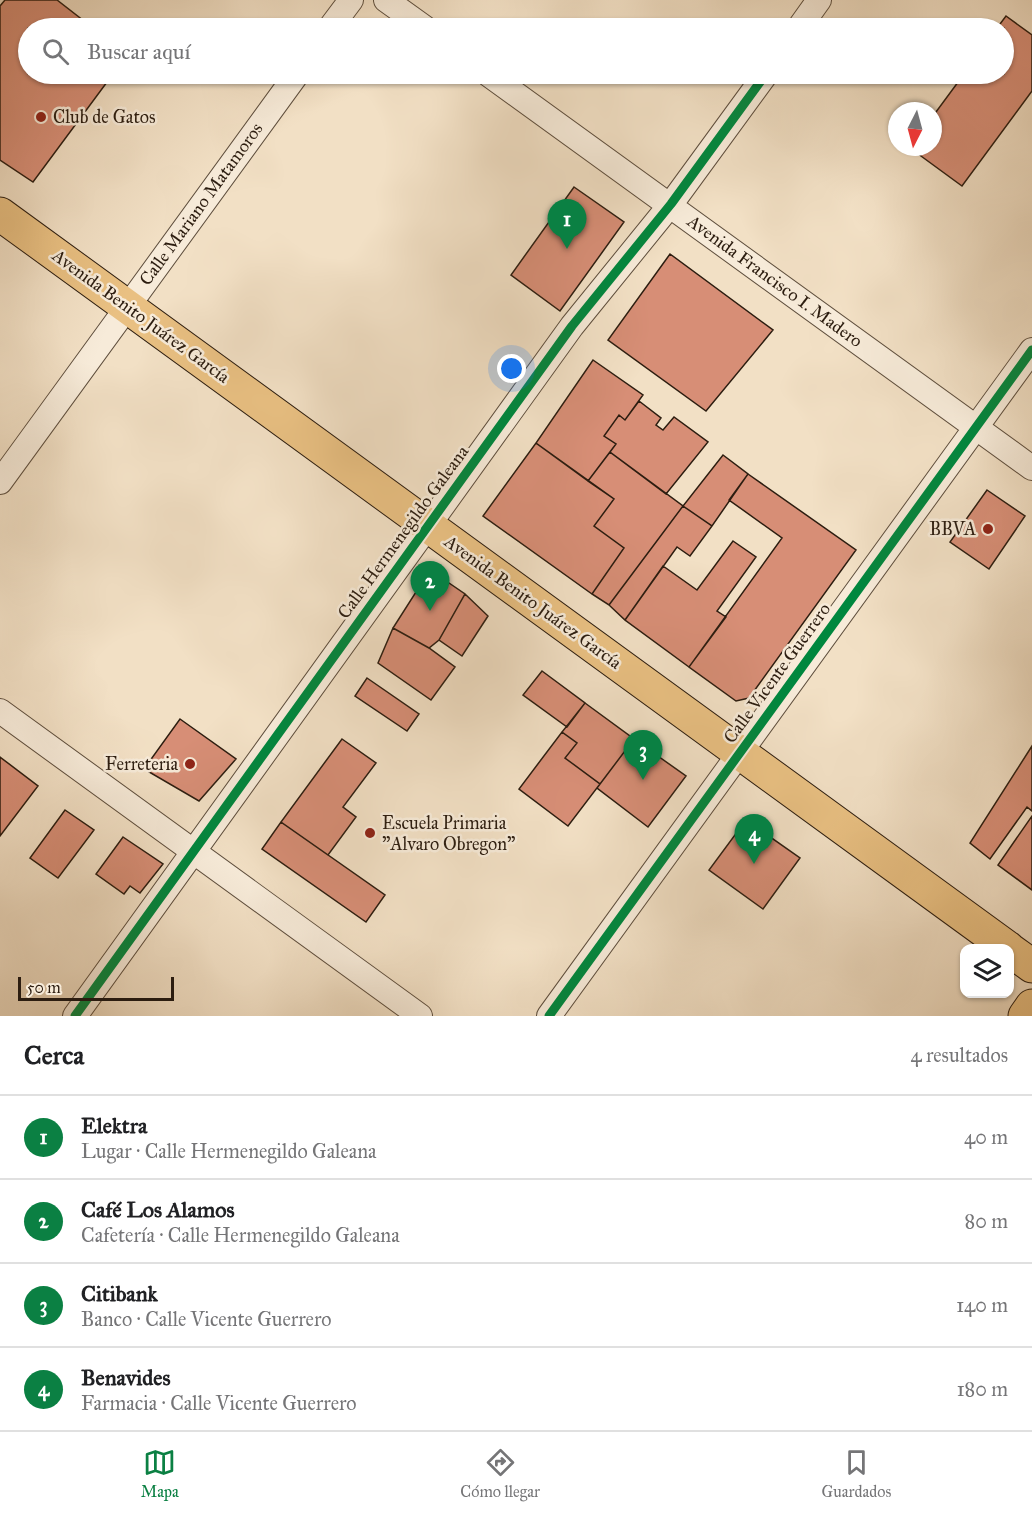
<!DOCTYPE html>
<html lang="es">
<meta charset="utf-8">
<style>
:root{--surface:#fff;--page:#f6f6f6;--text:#202124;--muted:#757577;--line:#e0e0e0;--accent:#0b8043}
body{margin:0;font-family:"IM FELL Great Primer",serif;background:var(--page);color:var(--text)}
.controls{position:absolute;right:18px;bottom:18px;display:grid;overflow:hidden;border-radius:12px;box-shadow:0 2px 4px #0004}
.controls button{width:54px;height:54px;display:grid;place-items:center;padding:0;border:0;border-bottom:2px solid var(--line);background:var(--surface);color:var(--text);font:30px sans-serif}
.compass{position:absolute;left:888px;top:102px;width:54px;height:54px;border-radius:50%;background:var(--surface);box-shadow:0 2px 4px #0004;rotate:186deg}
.scale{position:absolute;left:18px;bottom:15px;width:156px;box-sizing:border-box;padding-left:6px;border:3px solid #2c1d10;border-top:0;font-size:16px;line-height:21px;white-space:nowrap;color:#2c1d10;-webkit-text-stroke:4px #f7ebd9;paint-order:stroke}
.you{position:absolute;left:512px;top:369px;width:21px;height:21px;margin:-15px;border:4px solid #fff;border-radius:50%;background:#1a73e8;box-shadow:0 0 0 9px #1a73e833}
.badge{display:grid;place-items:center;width:39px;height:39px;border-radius:50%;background:var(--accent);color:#fff;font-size:20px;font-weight:700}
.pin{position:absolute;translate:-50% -50px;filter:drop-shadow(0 2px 3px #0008)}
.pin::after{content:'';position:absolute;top:32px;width:21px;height:18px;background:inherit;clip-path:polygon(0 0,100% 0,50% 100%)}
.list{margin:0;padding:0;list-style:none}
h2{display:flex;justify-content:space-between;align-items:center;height:78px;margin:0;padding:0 24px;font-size:26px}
h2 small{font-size:20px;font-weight:400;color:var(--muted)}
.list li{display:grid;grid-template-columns:39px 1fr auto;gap:18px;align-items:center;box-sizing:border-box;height:84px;padding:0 24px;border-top:2px solid var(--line)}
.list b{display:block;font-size:22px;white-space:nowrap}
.list p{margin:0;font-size:20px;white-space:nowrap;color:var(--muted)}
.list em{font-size:20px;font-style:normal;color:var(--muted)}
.icon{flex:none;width:33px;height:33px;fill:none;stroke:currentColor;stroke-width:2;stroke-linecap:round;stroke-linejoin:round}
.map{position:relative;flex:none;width:1032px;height:1016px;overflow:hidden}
.search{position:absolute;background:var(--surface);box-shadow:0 2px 4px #0004;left:18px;right:18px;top:18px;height:66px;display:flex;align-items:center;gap:15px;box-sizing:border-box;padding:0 21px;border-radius:33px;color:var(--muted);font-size:22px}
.sheet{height:414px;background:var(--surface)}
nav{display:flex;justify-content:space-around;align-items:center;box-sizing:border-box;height:84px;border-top:2px solid var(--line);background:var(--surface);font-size:16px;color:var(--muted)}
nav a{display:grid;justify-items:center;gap:3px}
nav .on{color:var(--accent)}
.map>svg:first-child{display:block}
.building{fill:#d78e76;stroke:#2c1d10;stroke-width:1.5}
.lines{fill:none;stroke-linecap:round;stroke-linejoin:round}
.street-casing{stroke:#5e4e3d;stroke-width:26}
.primary-casing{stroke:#2c1d10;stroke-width:35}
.street{stroke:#f7ebd9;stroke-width:24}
.primary{stroke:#e9c082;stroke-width:33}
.cycleway-casing{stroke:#f7ebd9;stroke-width:13}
.cycleway{stroke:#00873e;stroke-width:9}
.poi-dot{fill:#8f2418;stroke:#f7ebd9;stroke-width:2}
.labels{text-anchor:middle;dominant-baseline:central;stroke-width:5;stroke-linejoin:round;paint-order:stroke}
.poi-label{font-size:18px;fill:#2c1d10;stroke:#f7ebd9;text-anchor:start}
.street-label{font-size:18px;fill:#2c1d10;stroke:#f7ebd9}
</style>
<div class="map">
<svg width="1032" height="1016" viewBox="0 0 1032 1016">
<rect width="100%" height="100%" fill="#f2e0c5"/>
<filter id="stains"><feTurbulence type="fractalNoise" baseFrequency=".00333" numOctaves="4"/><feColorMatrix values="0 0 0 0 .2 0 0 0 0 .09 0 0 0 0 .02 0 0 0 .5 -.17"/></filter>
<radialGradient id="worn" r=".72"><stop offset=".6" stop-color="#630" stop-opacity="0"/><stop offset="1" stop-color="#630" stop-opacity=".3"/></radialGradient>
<path class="building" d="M5 0H57L93 28H28V74H113L33 182 0 160V6Z
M1006 16 1032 35V91L962 186 910 148 933 147V116L964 74H1004V28H997Z
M574 187 624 222 560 311 511 275Z
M670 254 773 330 706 411 608 340Z
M593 360 643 395 625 420 619 415 604 436 616 444 588 481 536 443Z
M639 401 661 418 656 425 663 430 674 417 708 442 666 494 610 452 616 444 604 436 619 415 625 420Z
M536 443 614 499 594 526 624 548 592 594 483 516Z
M610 452 683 506 609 605 592 594 624 548 594 526 614 499 588 481Z
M723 455 748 474 712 526 683 506Z
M748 474 856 550 749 698 736 701 689 667 782 538 729 500Z
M987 490 1025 516 989 569 950 542Z
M683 506 712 526 690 556 677 547 625 620 609 605Z
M733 541 756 557 717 611 726 617 689 667 625 620 663 566 697 590Z
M430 570 465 594 439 640 429 648 393 628Z
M465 594 488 616 462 656 439 640Z
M393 628 429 648 455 667 431 700 378 663Z
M542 671 585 703 567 727 523 695Z
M367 678 419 714 407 731 355 696Z
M585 703 634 739 600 784 565 758 577 743 562 732Z
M180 719 236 759 199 801 144 769Z
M562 732 577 743 565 758 600 784 568 826 519 789Z
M342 739 376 763 343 807 356 817 328 855 281 822Z
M634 739 686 776 648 827 597 788Z
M1032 746V811L1027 807 990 859 970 843Z
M0 757 38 786 0 836Z
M65 810 94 830 58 878 30 858Z
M1032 816V890L998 865Z
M746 820 800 858 763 909 709 870Z
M281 822 385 895 366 922 262 849Z
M123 837 163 864 140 893 130 886 124 894 96 874Z"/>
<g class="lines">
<defs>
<path id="street" d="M386 0 425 28
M330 28 351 0
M799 28 819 0
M488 74 1032 468
M0 482 297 74
M0 711 420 1016
M75 1016 572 326 671 204 766 74
M549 1016 1032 350"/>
<path id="primary" d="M0 214 1008 948
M1010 950 1032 966
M1025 1016 1032 1006"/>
</defs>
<use href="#street" class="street-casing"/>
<use href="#primary" class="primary-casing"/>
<use href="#street" class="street"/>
<use href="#primary" class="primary"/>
<defs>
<path id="cycleway" d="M75 1016 572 326 671 204 766 74
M549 1016 1032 350"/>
</defs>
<use href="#cycleway" class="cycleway-casing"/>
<use href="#cycleway" class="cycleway"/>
</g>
<g class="poi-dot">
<circle cx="41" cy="117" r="6"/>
<circle cx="988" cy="529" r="6"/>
<circle cx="190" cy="764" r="6"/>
<circle cx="370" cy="833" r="6"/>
</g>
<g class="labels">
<g class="poi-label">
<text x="53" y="117">Club de Gatos</text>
<text x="976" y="529" text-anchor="end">BBVA</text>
<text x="178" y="764" text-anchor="end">Ferreteria</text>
<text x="382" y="823">Escuela Primaria<tspan x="382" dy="21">"Alvaro Obregon"</tspan></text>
</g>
<g class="street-label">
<text transform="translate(201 204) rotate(-54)">Calle Mariano Matamoros</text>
<text transform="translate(775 281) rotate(36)">Avenida Francisco I. Madero</text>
<text transform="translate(141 316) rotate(36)">Avenida Benito Juárez García</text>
<text transform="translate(403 532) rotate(-54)">Calle Hermenegildo Galeana</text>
<text transform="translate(533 602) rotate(36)">Avenida Benito Juárez García</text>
<text transform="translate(777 673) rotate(-54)">Calle Vicente Guerrero</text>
</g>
</g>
<rect width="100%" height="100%" filter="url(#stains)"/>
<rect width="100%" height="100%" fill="url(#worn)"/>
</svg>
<div class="controls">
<button><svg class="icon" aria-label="layers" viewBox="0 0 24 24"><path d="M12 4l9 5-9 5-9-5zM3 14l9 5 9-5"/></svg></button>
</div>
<svg class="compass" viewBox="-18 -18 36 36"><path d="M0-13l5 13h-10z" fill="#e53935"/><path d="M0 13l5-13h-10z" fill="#757577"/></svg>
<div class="scale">50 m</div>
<div class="you"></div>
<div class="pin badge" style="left:567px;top:249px">1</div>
<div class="pin badge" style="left:430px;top:611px">2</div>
<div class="pin badge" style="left:643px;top:780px">3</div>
<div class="pin badge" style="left:754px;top:864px">4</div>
<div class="search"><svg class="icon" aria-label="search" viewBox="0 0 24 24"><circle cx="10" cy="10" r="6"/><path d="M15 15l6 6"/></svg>Buscar aquí</div>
</div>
<section class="sheet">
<h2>Cerca<small>4 resultados</small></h2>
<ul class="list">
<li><span class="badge">1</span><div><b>Elektra</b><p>Lugar · Calle Hermenegildo Galeana</p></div><em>40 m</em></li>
<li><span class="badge">2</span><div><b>Café Los Alamos</b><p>Cafetería · Calle Hermenegildo Galeana</p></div><em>80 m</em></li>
<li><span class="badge">3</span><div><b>Citibank</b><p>Banco · Calle Vicente Guerrero</p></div><em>140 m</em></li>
<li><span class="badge">4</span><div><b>Benavides</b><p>Farmacia · Calle Vicente Guerrero</p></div><em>180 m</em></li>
</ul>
</section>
<nav>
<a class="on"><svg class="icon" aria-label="map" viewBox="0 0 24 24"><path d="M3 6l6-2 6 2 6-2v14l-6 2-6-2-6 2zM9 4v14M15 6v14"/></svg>Mapa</a>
<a><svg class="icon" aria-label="directions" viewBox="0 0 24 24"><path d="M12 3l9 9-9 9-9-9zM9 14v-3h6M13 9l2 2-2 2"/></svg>Cómo llegar</a>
<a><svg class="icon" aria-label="saved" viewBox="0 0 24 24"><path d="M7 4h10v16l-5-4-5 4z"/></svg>Guardados</a>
</nav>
